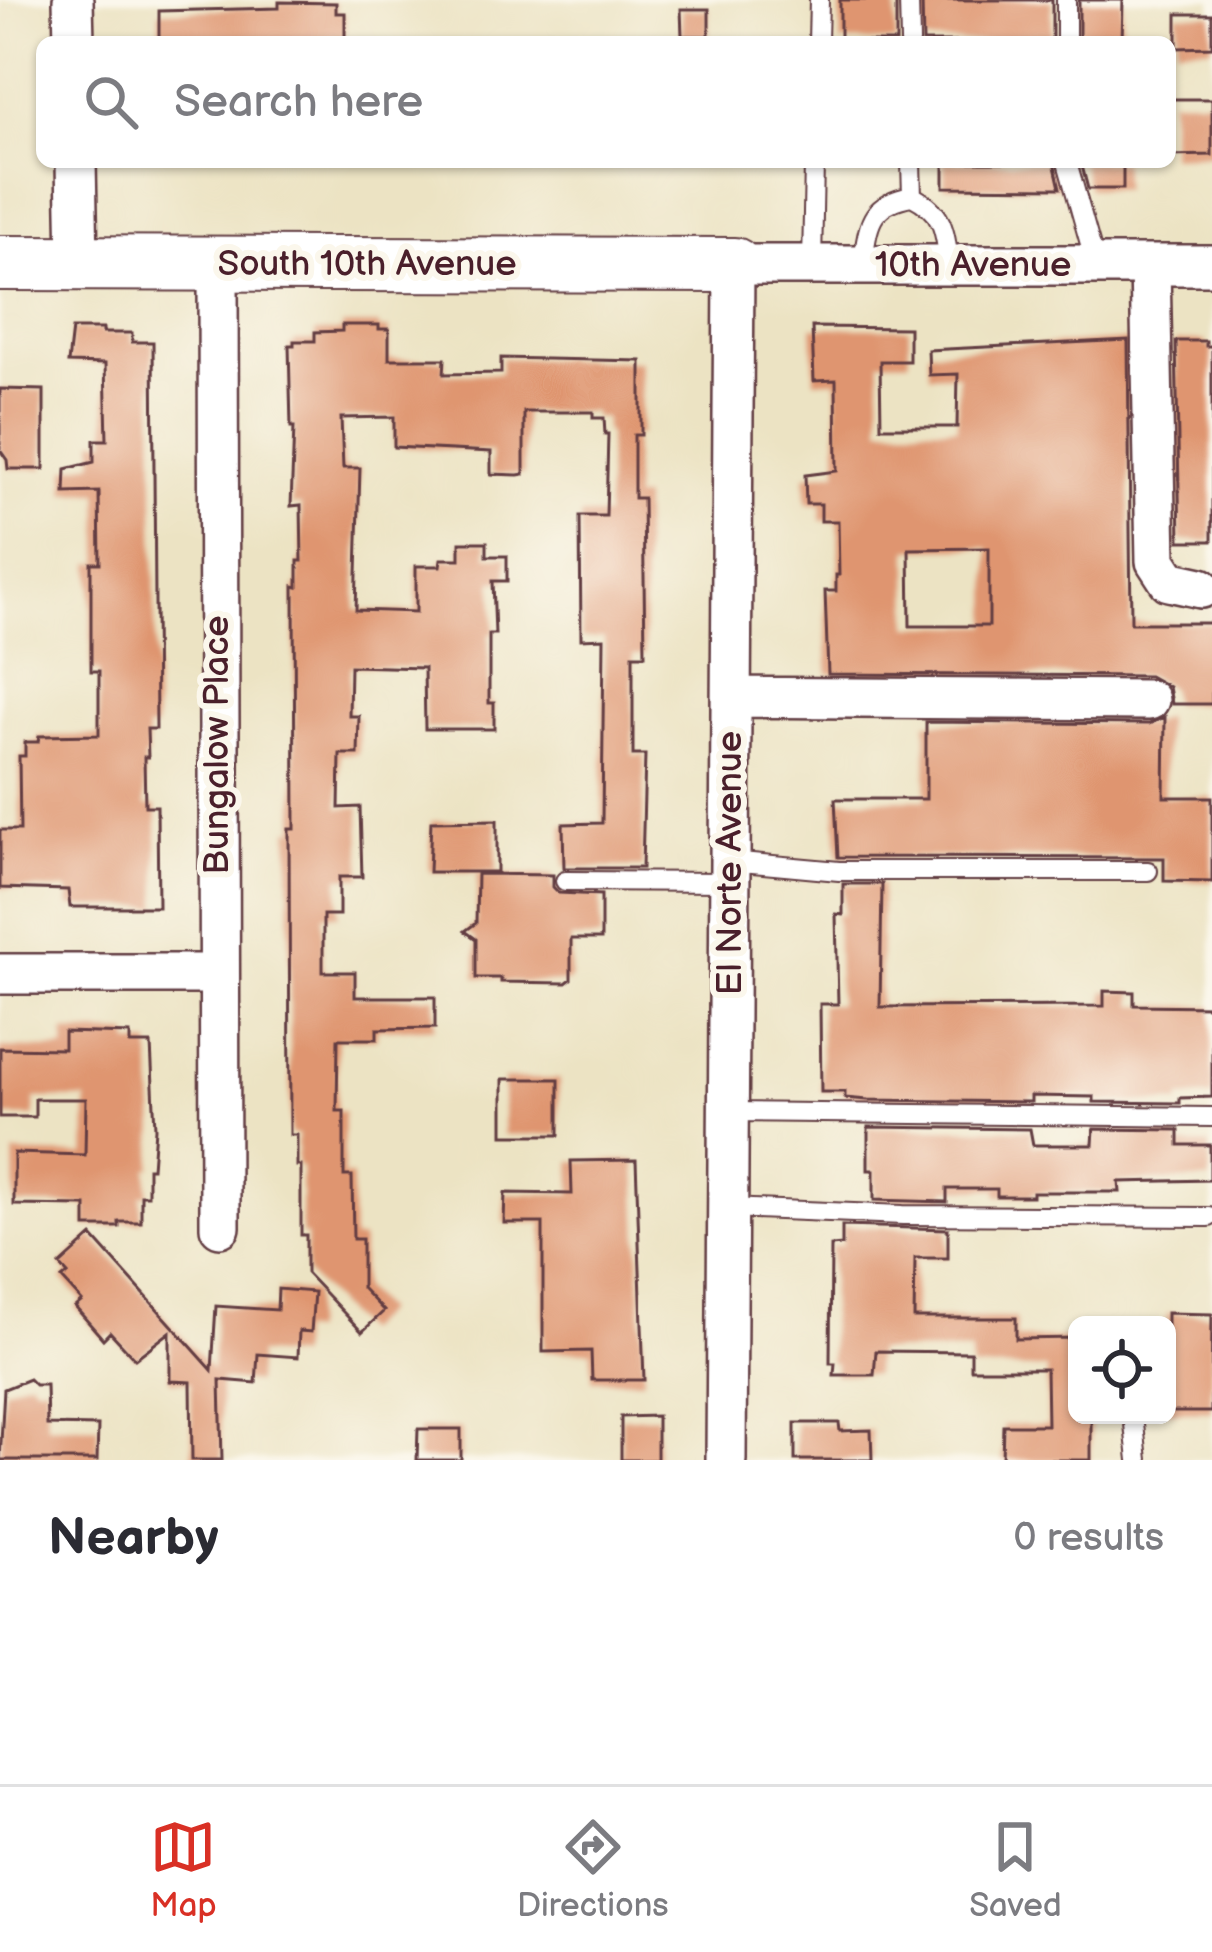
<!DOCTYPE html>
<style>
:root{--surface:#fff;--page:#f2f2f3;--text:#2b2b33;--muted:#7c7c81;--line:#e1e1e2;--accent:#d93025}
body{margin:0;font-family:"Balsamiq Sans",sans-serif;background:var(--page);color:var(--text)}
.controls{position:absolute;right:36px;bottom:36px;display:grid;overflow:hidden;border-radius:18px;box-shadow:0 3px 9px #0004}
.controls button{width:108px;height:108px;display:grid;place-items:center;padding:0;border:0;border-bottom:3px solid var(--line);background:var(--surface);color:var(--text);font:60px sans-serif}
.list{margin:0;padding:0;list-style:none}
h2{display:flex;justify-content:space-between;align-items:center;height:156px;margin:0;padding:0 48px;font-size:51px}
h2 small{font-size:39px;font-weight:400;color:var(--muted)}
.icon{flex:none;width:66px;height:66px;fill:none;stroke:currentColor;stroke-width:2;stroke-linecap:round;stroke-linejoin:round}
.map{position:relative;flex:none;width:1212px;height:1460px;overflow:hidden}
.search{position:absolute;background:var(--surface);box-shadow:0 3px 9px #0004;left:36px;right:36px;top:36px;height:132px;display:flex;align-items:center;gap:30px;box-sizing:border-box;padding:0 42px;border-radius:18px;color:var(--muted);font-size:45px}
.sheet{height:324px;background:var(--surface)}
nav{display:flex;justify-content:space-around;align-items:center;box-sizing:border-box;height:168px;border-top:3px solid var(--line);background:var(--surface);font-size:33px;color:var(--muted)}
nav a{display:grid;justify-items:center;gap:6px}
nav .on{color:var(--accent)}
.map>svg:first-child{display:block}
.building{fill:#df956f;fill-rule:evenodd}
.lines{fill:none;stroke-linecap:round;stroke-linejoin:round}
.lane-casing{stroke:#623c42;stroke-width:22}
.street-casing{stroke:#623c42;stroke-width:44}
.secondary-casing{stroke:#623c42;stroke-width:58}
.lane{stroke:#fff;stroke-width:18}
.street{stroke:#fff;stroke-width:39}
.secondary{stroke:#fff;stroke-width:54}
.labels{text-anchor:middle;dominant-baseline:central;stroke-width:12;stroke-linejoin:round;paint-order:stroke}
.street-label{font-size:36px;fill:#4a1f2b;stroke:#fbf7ec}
</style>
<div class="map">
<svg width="1212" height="1460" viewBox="0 0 1212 1460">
<rect width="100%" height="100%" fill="#fbf7ec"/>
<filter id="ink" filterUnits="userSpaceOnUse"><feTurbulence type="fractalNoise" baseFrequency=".00833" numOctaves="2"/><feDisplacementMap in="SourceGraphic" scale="24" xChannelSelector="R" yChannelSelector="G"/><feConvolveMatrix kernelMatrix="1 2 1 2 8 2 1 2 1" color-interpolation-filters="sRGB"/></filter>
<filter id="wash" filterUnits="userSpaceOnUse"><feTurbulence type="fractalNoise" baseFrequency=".004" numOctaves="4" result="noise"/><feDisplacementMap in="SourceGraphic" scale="48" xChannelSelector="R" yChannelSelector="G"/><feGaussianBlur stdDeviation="2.7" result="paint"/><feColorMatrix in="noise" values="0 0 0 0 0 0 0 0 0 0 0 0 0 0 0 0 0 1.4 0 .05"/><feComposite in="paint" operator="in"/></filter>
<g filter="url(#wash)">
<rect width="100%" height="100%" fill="#ece3c3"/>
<g id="blocks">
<path class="building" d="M840 0H896V42H840Z
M922 0H1052V42H923Z
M1079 0H1123L1122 42H1079Z
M279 2 336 3V13H345V42H159V11L279 8Z
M681 9H709V36H682Z
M1177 14H1212V47L1177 48Z
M1170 99H1212V155L1170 156Z
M944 162H1054L1060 188 944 187Z
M1081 162H1123V189H1088Z
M342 325H379V329H389V359H445L444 374 501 373V358L641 361V435H634V498H643L645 655H633V755H645L642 868H564L563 824 602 823 604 638 581 639 580 516H606L608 434H605L604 418H593V412H524V474L518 475 491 474V452L394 447V417L341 418 343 468H360L356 610 416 612V566H440L441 559H460V542H487V556H507V581H493L495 634H489V703H494V729H425L424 668 350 666 349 716H359L358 754H340L339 808 360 807 362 877H339V915H323V972H355V997H435V1028L377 1029V1039H338L337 1111H344V1176H352L353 1239H362V1288L384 1311 362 1332 306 1273V1235H301V1166H297V1135H290L289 829H295L294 586 298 587V561H302L301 505 291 506 294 427H291L289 345H294V341H315V332L342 331Z
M812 327 909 328V361H880L881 427H957L958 374 929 375 928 350 1128 340 1131 623H1212V704H1172L1169 687 1149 676 828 674 825 591H836V575H839L838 521H821V504H806L805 475 837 471 836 380 814 381ZM989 548V626H910L909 549Z
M72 329H103V333H132V342H153L156 729H147L148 757H144L145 806H157L158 907H70L68 890 0 888V830H20L19 756H25V742H38L39 736 99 735V671H91V563H100L99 492 65 493 66 469 94 462V440H107L105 364 68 363Z
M1176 341H1206V346H1212V541H1180Z
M0 389 44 390V469H8L7 460 0 450Z
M1165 717 1164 797H1212V882L1164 881V858L838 857 835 799H926V722L1149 724Z
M497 820V872H429L431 821Z
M477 874 553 875V887L559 893 601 895V939H571V979L566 983 501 982V978H476V939L465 931 476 923Z
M843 884H882L880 1007 1104 1006V991L1134 992V1005L1212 1006V1097L1180 1098V1103L1094 1102V1097L1031 1096V1102L868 1100 845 1098V1092H821L820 1004H838L836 914 843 915Z
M64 1032 130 1034V1044H151L155 1128 152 1168H148V1195H141V1222H119V1227H86V1206L14 1205V1153L85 1155 86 1099H35V1117H0V1048L64 1049Z
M503 1079H559V1135H503Z
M868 1127 1030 1129 1033 1145H1093L1094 1129 1179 1130V1145H1210V1180L1119 1182 1120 1192H1033V1196H997V1189H947V1202L874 1200V1170H868Z
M636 1160 644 1380H592L591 1351 543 1352V1223H504L505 1193 572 1194 571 1161Z
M842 1226 948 1229V1258H915L914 1318H1016V1339L1077 1338V1415H1091V1460H1002L1003 1425H1047L1046 1369H971V1352L876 1351 874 1375H834L835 1363H830L831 1246 842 1245Z
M92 1236 212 1370 216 1306 277 1310 278 1289 314 1292 311 1332 299 1331 298 1357 258 1354 256 1383 220 1380 222 1460H192L191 1382 170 1381V1332L135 1359 110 1332 103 1339 75 1307 82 1301 62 1279 68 1274 60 1265Z
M1167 1313 1212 1314 1211 1412H1167Z
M29 1379 35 1385H46L47 1425 98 1426 97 1460H0L4 1389Z
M657 1416V1460H621V1417Z
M795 1423H839L840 1431 871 1430 872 1460H795Z
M418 1429H461V1460H417Z"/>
</g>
</g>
<g filter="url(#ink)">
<use href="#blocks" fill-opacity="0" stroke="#623c42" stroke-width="3"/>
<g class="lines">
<defs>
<path id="lane" d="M909 0 910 42
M818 42 819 0
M1066 42V0
M911 162 912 196
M1067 162 1096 265
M812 264 814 162
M862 265C869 226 867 204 912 196 944 212 945 231 949 264
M730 861 839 871H1148
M565 881 730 882
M729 1112 1212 1117
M728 1208 903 1215 1209 1217
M1133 1415 1138 1460"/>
<path id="street" d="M73 0 74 42
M76 162 78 262
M218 264 220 1227
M1150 266 1156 561 1169 581 1201 588
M731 697 1149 700
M0 974H216
M726 1460 734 265H1212"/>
<path id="secondary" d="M0 263 734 265"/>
</defs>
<use href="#lane" class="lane-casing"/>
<use href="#street" class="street-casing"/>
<use href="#secondary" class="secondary-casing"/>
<use href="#lane" class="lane"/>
<use href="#street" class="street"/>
<use href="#secondary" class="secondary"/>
</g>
</g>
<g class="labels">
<g class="street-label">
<text x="367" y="264">South 10th Avenue</text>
<text x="973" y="265">10th Avenue</text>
<text transform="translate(217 745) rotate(-90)">Bungalow Place</text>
<text transform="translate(730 863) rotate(-90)">El Norte Avenue</text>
</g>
</g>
</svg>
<div class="controls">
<button><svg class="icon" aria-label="locate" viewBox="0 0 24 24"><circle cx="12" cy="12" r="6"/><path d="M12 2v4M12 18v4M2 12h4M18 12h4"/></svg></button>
</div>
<div class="search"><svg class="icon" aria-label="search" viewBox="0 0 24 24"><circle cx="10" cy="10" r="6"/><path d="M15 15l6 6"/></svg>Search here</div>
</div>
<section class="sheet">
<h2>Nearby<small>0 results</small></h2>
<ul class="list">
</ul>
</section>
<nav>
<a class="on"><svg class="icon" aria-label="map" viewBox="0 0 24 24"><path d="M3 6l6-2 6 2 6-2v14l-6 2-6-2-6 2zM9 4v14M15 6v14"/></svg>Map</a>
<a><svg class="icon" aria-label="directions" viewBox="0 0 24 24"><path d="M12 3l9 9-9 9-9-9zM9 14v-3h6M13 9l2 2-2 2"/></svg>Directions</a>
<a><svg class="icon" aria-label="saved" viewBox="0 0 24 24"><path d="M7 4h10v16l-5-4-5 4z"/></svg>Saved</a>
</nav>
